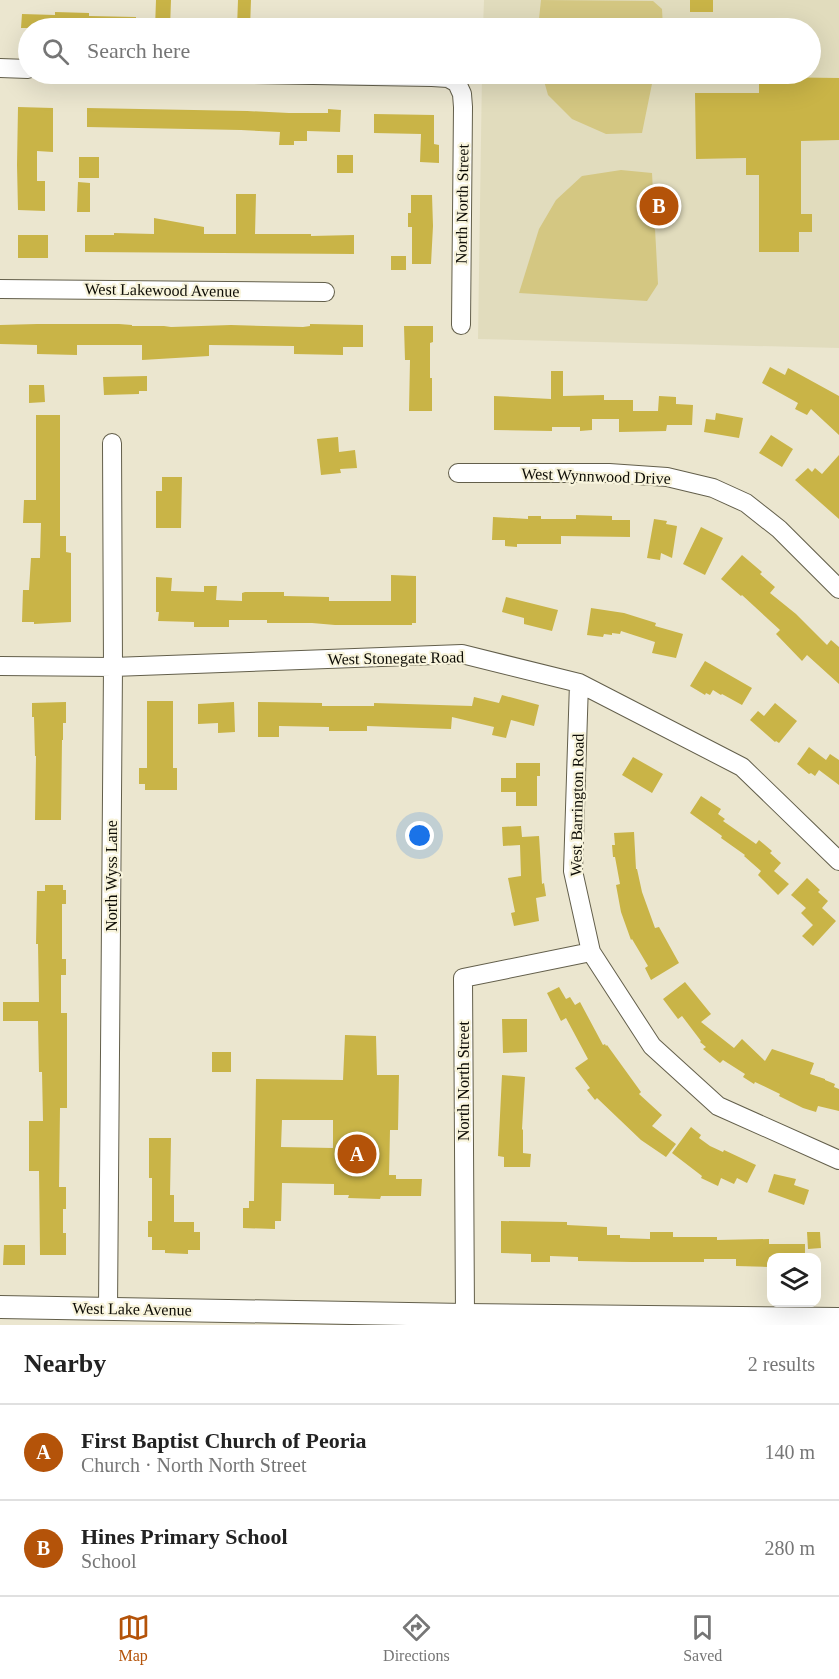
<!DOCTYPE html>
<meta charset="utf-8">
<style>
:root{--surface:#fff;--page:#f6f6f6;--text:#222;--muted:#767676;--line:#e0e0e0;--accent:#b45309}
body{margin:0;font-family:"Times New Roman",serif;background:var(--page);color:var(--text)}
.controls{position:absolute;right:18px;bottom:18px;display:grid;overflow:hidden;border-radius:12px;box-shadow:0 6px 24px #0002}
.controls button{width:54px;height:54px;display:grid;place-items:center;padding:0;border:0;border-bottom:2px solid var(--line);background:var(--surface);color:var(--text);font:30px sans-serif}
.you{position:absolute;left:420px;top:836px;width:21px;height:21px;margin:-15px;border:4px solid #fff;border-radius:50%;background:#1a73e8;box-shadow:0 0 0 9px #1a73e833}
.badge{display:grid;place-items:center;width:39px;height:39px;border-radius:50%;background:var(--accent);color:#fff;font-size:20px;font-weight:700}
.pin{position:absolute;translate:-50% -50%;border:3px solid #fff;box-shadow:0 2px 6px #0006}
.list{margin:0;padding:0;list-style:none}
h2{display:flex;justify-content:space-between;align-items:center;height:78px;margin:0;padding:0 24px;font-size:26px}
h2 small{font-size:20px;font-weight:400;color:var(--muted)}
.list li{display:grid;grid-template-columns:39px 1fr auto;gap:18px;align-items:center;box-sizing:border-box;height:96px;padding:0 24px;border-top:2px solid var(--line)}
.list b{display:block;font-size:22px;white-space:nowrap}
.list p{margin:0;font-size:20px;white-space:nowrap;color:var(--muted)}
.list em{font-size:20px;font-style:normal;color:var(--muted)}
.icon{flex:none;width:33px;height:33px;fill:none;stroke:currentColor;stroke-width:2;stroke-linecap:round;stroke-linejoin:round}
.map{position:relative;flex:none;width:839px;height:1325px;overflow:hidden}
.search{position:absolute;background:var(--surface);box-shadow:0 6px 24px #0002;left:18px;right:18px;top:18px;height:66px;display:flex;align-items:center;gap:15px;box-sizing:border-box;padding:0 21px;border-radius:33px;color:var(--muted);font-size:22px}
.sheet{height:270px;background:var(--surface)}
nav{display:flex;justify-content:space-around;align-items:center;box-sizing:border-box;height:84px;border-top:2px solid var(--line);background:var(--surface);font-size:16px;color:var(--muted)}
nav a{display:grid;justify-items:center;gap:3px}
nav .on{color:var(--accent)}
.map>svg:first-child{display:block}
.built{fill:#e1dcbd}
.garden{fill:#d4c782}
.building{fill:#c9b447;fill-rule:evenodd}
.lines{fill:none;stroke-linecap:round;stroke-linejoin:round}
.minor-casing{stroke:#635f4b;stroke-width:20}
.tertiary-casing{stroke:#635f4b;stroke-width:24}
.minor{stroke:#fff;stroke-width:18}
.tertiary{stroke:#fff;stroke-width:22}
.labels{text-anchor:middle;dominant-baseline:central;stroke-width:4.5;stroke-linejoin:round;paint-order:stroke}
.street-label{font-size:16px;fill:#0d0c05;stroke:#f8f4dc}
</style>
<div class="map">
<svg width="839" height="1325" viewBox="0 0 839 1325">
<rect width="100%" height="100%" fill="#ebe6cf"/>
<path class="built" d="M484 0H839V348L478 339 482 74H810V28H483Z"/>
<path class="garden" d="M541 0 653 1 662 9 663 28H538Z
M542 74H654L642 133 606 134 572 119 548 95Z
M621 170 652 173 658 284 647 301 519 293 539 229 556 200 582 176Z"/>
<path class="building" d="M156 0H171L170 28H155Z
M238 0H251L250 28H237Z
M690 0H713V12H690Z
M55 12 89 13V16L136 17V28H21L22 14 55 15Z
M759 77 839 78V140L801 141V214H812V232H799V252H759V175H746V158L696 159 695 93H759Z
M18 107 53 108V152L37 151V181H45V211L18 210 17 165Z
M87 108 247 111 289 113H328V109L341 110 340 132 307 131V141H294V145H279L280 132 241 130 87 127Z
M374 114 434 115V144L439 145V163L420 162 421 134 374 133Z
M337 155H353V173H337Z
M79 157H99V178H79Z
M78 182 90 183V212H77Z
M236 194H256L255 234H311V236L354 235V254L85 252V235H114V233L154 234V218L204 227V234H236Z
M411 195H432L433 226 431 264H412V227H408V213H411Z
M18 235H48V258H18Z
M391 256H406V270H391Z
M37 324H119L132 325V326H164L171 327 231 325 303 327 310 326V324L363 325V347H343V355L294 354V346L209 345V356L142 360V345H77V355L37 354V345L0 344V325Z
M404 326H433V342L430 343V378H432V411H409L410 360H405Z
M770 367 785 375 788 368 839 396V435L811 409 807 415 795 409 798 403 762 383Z
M551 371H563V396L604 395V400H633V411H658L659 396 676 397V404L693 405 692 425H667L666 431 619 432V419H592V430L580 431V427H552V431L494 430V396L551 399Z
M147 376V391H139V394L104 395 103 377Z
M29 385H44L45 402 29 403Z
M716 413 743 418 739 438 704 432 706 419 715 420Z
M36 415H60V536H66V552L71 553V622L34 624V622H22L23 590H29L31 558H40L41 523H23L24 500H36Z
M771 435 793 449 782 467 759 453Z
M338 437 339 452 355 450 357 468 340 469 341 473 321 475 317 439Z
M839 455V519L795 480 808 468 812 472 815 468 822 474Z
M162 477H182L181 528H156V491H162Z
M576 515 612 516V520H630V537L561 536V544H517V547L505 546V540H492L493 517 528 519V516H541V519H576Z
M654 519 667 521 666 524 677 526 672 558 661 553 660 560 647 558Z
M701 527 723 538 705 575 683 564Z
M742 555 762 572 760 574 775 587 770 593 796 614 827 645 831 640 839 647V684L807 655 802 661 776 634 780 630 742 595 741 596 721 579Z
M391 575 416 576V623H412V625H335L312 623H267V620H229V627H194V622L158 621 159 612H156V577L172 578 171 591 204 592V586H217L216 600 242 601V593L245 592H284V596L329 597V601H391Z
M506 597 558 610 552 631 524 624V618L502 612Z
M591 608 624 613 656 623 655 626 683 634 676 658 652 653 655 642 621 631 620 634 612 633V635L604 634 603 637 587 635Z
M705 661 752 688 742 705 722 694 721 695 713 690 710 695 706 693 705 695 690 686Z
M502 695 539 705 534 726 511 720 506 738 492 735 494 727 452 717 451 729 367 726V731H329V727L279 726V737H258V702L322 703V706H374V703L472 706 474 697 499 703Z
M147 701H173V768H177V790H145V784H139V768H147Z
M66 702V723H63V740H62L61 820H35L36 756H35L34 717H32V703Z
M234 702 235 732 218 733V723L198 724V704Z
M775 703 797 721 779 743 776 741 775 742 750 720 758 711 764 716Z
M809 747 826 760 830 754 839 760V785L819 770 815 776 811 773 809 774 797 764Z
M633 757 663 774 652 793 622 775Z
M516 763H540V776H537V806H516V792H501V778H516Z
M701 796 721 809 718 814 725 819 723 821 756 844 759 840 772 851 770 853 781 863 774 871 789 884 778 895 758 875 761 871 744 856 745 855 721 838 722 836 690 813Z
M521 826 522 837 539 836 542 884 544 883 546 896 536 898 539 921 514 926 511 913 515 912 508 878 521 876 520 845 503 846 502 827Z
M634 832 636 869H637L642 892 655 928 659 927 679 963 651 980 645 968 648 966 632 939 631 940 621 912 616 885 620 884 615 857H613L612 845H615L614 833Z
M807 878 820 890 818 892 828 901 822 908 836 921 813 946 802 936 813 925 801 913 806 908 791 895Z
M45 885H63V890H66V904H62V959H66V975H61V1013H67V1108H60L59 1187H66V1209H63V1233H66V1255H40L39 1171H29V1121H43L42 1072H39L38 1021H3V1002H39L38 944H36L37 891H45Z
M685 982 711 1014 701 1022 734 1048 742 1039 765 1061 772 1049 814 1063 810 1074 825 1079V1080L835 1084 834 1087 839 1089V1111L818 1106 816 1112 803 1108 779 1096 780 1094 755 1082 754 1084 743 1077 745 1074 723 1060 720 1063 703 1049 706 1047 700 1042 701 1041 682 1016 678 1019 663 999Z
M559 987 566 999 570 997 575 1005 580 1002 603 1045 605 1044 606 1046 607 1045 641 1092 639 1094 662 1115 652 1126 676 1144 666 1157 641 1140 597 1098 595 1100 587 1090 590 1088 575 1068 588 1059 566 1018 561 1021 547 993Z
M502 1019H527V1052L503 1053Z
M345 1035 376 1036 377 1075H399L398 1130H390L389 1175H396V1179H422L421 1196H381L380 1199 348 1198 349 1195H334V1184L282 1183 281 1221H275V1229L243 1228V1208H249V1201H254L256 1079 343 1080ZM282 1120H333V1148L281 1147Z
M212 1052H231V1072H212Z
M502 1075 525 1077 522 1129 523 1130V1153L531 1154 530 1167H504V1157L498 1156Z
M691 1127 701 1135 699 1138 710 1146 723 1152 724 1150 756 1165 747 1183 737 1178 734 1184 721 1178 718 1186 701 1178 702 1176 672 1153Z
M149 1138H171L170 1195H174V1222H194V1232H200V1250H188V1254L165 1253V1250H152V1237H148V1221H152V1178H149Z
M774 1174 796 1179 794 1185 809 1190 804 1205 768 1192Z
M501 1221 567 1222V1225L607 1227V1235H620V1238L650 1239V1232H673V1237H717V1240L769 1239V1244H805V1257H769V1267L736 1266V1259H704V1262H632L578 1261V1257L550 1256V1262H531V1254L501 1253Z
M807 1232H820L821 1248 808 1249Z
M4 1245H25V1265H3Z"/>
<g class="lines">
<defs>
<path id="minor" d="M0 68 28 69
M252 74 432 77 448 78 457 83 462 94 463 107 461 325
M0 289 325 292
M458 473H609L667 477 713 488 746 503 779 529 839 589
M0 666 113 667 462 654 579 683 742 767 839 861
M579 683 573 871 591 952 652 1046 718 1106 839 1160
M108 1309 113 667 112 443
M465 1315 463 978 591 952"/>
<path id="tertiary" d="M0 1307 465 1315 839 1319"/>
</defs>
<use href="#minor" class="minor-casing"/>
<use href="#tertiary" class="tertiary-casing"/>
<use href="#minor" class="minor"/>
<use href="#tertiary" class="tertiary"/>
</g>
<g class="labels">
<g class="street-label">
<text transform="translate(462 204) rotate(-89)">North North Street</text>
<text transform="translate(162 290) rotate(1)">West Lakewood Avenue</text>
<text transform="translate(596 476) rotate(2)">West Wynnwood Drive</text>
<text transform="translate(396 658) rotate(-1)">West Stonegate Road</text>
<text transform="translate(577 805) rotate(-89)">West Barrington Road</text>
<text transform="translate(111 876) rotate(-90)">North Wyss Lane</text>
<text transform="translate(463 1081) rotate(-90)">North North Street</text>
<text transform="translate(132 1309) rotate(1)">West Lake Avenue</text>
</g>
</g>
</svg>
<div class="controls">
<button><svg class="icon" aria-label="layers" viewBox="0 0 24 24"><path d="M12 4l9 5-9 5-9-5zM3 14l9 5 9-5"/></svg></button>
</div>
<div class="you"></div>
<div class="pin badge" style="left:357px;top:1154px">A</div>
<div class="pin badge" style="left:659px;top:206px">B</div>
<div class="search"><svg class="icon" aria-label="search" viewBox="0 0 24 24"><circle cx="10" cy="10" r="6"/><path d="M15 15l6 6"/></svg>Search here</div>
</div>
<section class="sheet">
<h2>Nearby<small>2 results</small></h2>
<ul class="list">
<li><span class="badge">A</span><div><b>First Baptist Church of Peoria</b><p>Church · North North Street</p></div><em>140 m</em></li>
<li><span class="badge">B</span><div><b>Hines Primary School</b><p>School</p></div><em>280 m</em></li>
</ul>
</section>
<nav>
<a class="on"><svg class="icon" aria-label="map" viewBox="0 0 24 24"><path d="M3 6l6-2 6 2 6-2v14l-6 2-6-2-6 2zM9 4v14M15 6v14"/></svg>Map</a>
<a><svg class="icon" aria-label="directions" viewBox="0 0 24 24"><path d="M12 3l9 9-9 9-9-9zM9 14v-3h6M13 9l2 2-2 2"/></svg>Directions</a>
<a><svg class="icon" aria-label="saved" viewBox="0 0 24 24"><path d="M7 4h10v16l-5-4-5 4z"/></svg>Saved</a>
</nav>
